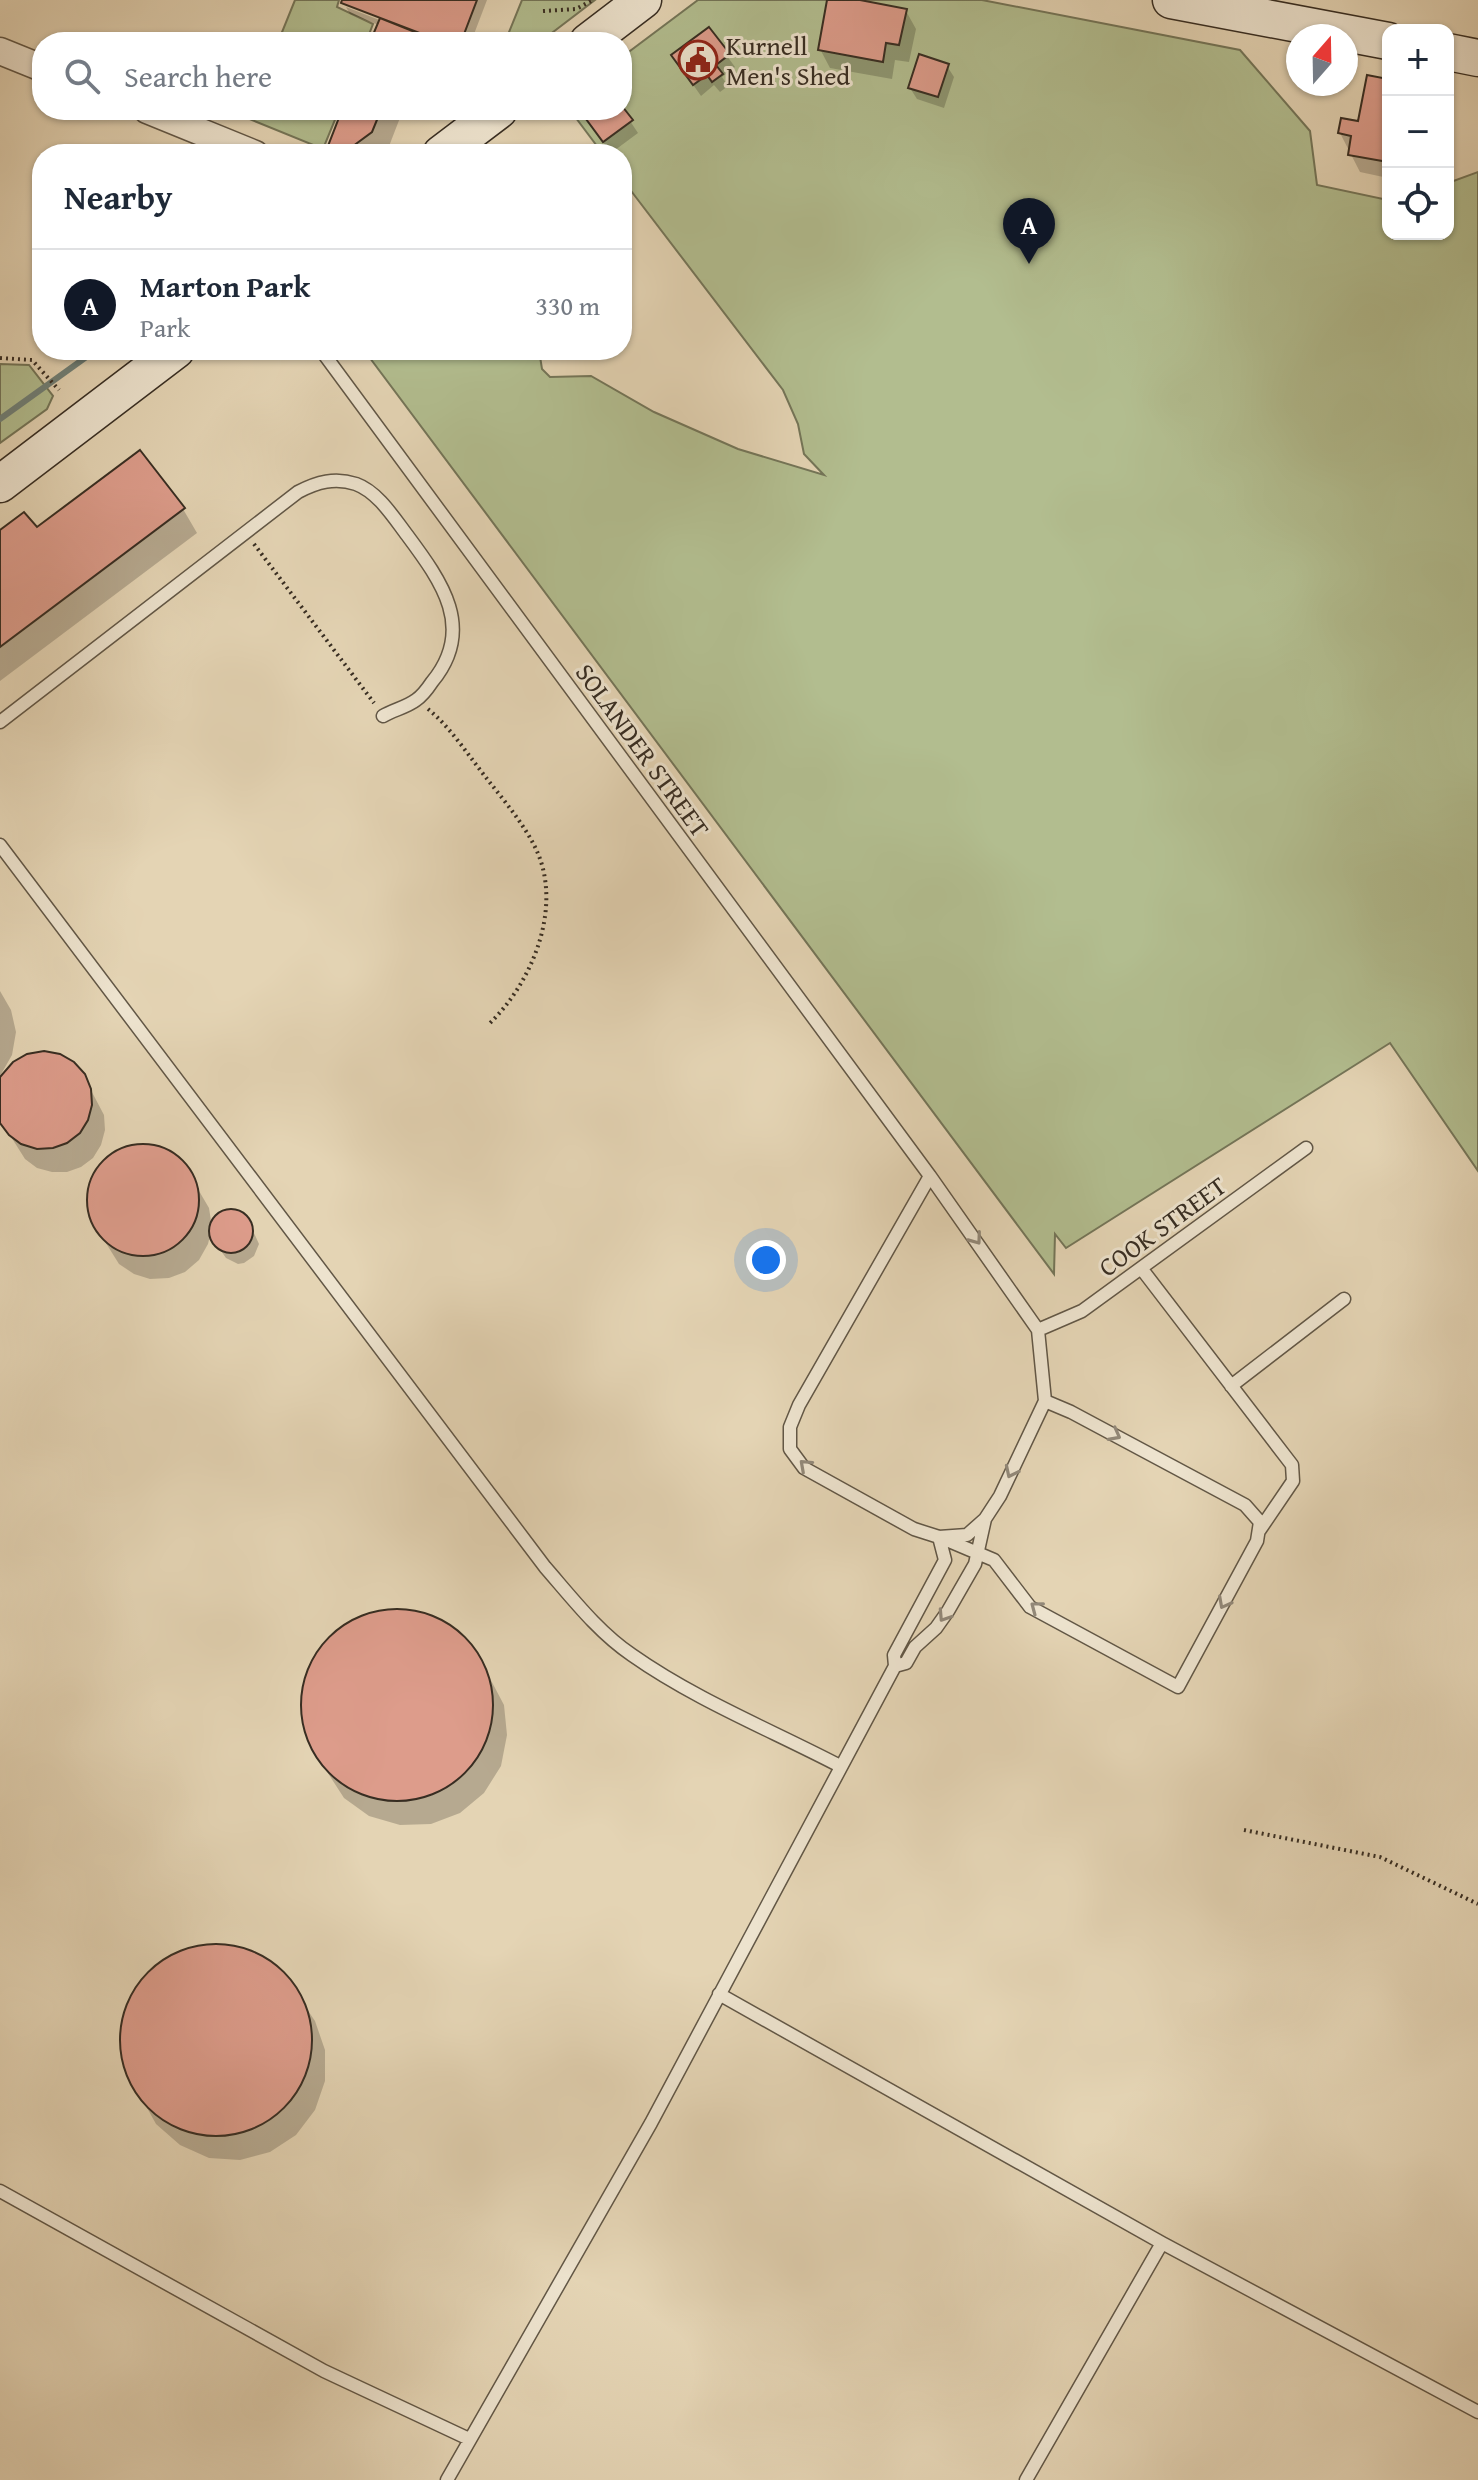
<!DOCTYPE html>
<meta charset="utf-8">
<style>
:root{--surface:#fff;--page:#f2f2f3;--text:#1f2937;--muted:#747a83;--line:#e0e1e3;--accent:#111827}
body{margin:0;font-family:"Gentium Book Plus",serif;background:var(--page);color:var(--text)}
.controls{position:absolute;right:24px;top:24px;display:grid;overflow:hidden;border-radius:16px;box-shadow:0 2px 6px #0004}
.controls button{width:72px;height:72px;display:grid;place-items:center;padding:0;border:0;border-bottom:2px solid var(--line);background:var(--surface);color:var(--text);font:40px sans-serif}
.compass{position:absolute;left:1286px;top:24px;width:72px;height:72px;border-radius:50%;background:var(--surface);box-shadow:0 2px 6px #0004;rotate:20deg}
.you{position:absolute;left:766px;top:1260px;width:28px;height:28px;margin:-20px;border:6px solid #fff;border-radius:50%;background:#1a73e8;box-shadow:0 0 0 12px #1a73e833}
.badge{display:grid;place-items:center;width:52px;height:52px;border-radius:50%;background:var(--accent);color:#fff;font-size:26px;font-weight:700}
.pin{position:absolute;translate:-50% -66px;filter:drop-shadow(0 2px 4px #0008)}
.pin::after{content:'';position:absolute;top:42px;width:28px;height:24px;background:inherit;clip-path:polygon(0 0,100% 0,50% 100%)}
.list{margin:0;padding:0;list-style:none}
h2{display:flex;justify-content:space-between;align-items:center;height:104px;margin:0;padding:0 32px;font-size:34px}
h2 small{font-size:26px;font-weight:400;color:var(--muted)}
.list li{display:grid;grid-template-columns:52px 1fr auto;gap:24px;align-items:center;box-sizing:border-box;height:112px;padding:0 32px;border-top:2px solid var(--line)}
.list b{display:block;font-size:30px;white-space:nowrap}
.list p{margin:0;font-size:26px;white-space:nowrap;color:var(--muted)}
.list em{font-size:26px;font-style:normal;color:var(--muted)}
.icon{flex:none;width:44px;height:44px;fill:none;stroke:currentColor;stroke-width:2;stroke-linecap:round;stroke-linejoin:round}
.map{position:relative;flex:none;width:1478px;height:2480px;overflow:hidden}
.search{position:absolute;background:var(--surface);box-shadow:0 2px 6px #0004;left:32px;top:32px;width:600px;height:88px;display:flex;align-items:center;gap:20px;box-sizing:border-box;padding:0 28px;border-radius:32px;color:var(--muted);font-size:30px}
.panel{position:absolute;background:var(--surface);box-shadow:0 2px 6px #0004;left:32px;top:144px;width:600px;height:216px;border-radius:32px}
.map>svg:first-child{display:block}
.green{fill:#b2bd8f;stroke:#747558;stroke-width:2}
.shadow{fill:#0003}
.lines{fill:none;stroke-linecap:round;stroke-linejoin:round}
.stream{stroke:#708078;stroke-width:6}
.building{fill:#dd9c8b;stroke:#372d22;stroke-width:2}
.lane-casing{stroke:#625746;stroke-width:15}
.street-casing{stroke:#625746;stroke-width:29}
.secondary-casing{stroke:#372d22;stroke-width:39}
.path{stroke:#372d22;stroke-width:4;stroke-dasharray:2 4;stroke-linecap:butt}
.lane{stroke:#ede3ce;stroke-width:12}
.street{stroke:#ede3ce;stroke-width:26}
.secondary{stroke:#ede3ce;stroke-width:36}
.oneway{stroke:#928878}
.labels{text-anchor:middle;dominant-baseline:central;stroke-width:6;stroke-linejoin:round;paint-order:stroke}
.poi-label{font-size:26px;fill:#372d22;stroke:#ede3ce;text-anchor:start}
.street-label{font-size:26px;fill:#372d22;stroke:#ede3ce}
</style>
<div class="map">
<svg width="1478" height="2480" viewBox="0 0 1478 2480">
<rect width="100%" height="100%" fill="#e4d4b4"/>
<filter id="stains"><feTurbulence type="fractalNoise" baseFrequency=".0025" numOctaves="4"/><feColorMatrix values="0 0 0 0 .2 0 0 0 0 .09 0 0 0 0 .02 0 0 0 .5 -.17"/></filter>
<radialGradient id="worn" r=".72"><stop offset=".6" stop-color="#630" stop-opacity="0"/><stop offset="1" stop-color="#630" stop-opacity=".3"/></radialGradient>
<path class="green" d="M295 0H339L337 7 373 24 366 42H278Z
M522 0H595L540 42H505Z
M698 0H982L1240 50 1310 131 1317 185 1388 200V234H1448V183L1478 172V1171L1390 1043 1066 1248 1055 1234 1054 1274 364 350H460L473 355 486 350H539L542 369 550 377 591 376 654 412 738 449 824 475 804 454 798 424 783 390 622 179V154H603L570 110H622V57Z
M250 110H339L323 149 247 118Z
M0 364 29 365 53 396 47 409 0 443Z"/>
<path class="shadow" d="M344 0H487L471 42H372L379 25 350 14 346 7 382 21V16Z
M829 0H850L906 11 916 29 909 62 895 60 892 79 830 68 820 49Z
M708 30 735 67 722 77 728 86 720 92 714 85 701 96 673 56Z
M947 66 954 77 944 108 917 99 910 88Z
M1388 81V178L1360 172 1340 133 1360 123Z
M622 109 638 133 611 153 595 131 602 110Z
M344 110H403L386 154H335L330 145Z
M183 509 197 533 0 681V532L37 530Z
M0 991 11 1010 16 1032 12 1055 0 1076Z
M83 1075 104 1115 105 1130 101 1145 93 1158 81 1167 67 1172H52L37 1168 25 1159 1 1121 0 1083Z
M138 1146 155 1147 172 1154 185 1167 209 1208 212 1227 208 1244 199 1260 185 1272 169 1278 150 1279 134 1274 119 1264 94 1224 89 1207V1190L95 1173 106 1160 121 1150Z
M231 1211 243 1215 248 1220 259 1244 254 1256 244 1263 238 1264 226 1258 214 1241 212 1227 219 1216Z
M393 1610 424 1614 453 1628 475 1650 504 1705 507 1735 501 1766 484 1793 460 1813 431 1824 400 1825 369 1816 344 1798 311 1747 302 1716 304 1685 315 1656 336 1632 363 1616Z
M225 1945 255 1953 281 1971 315 2021 325 2050V2081L315 2110 296 2135 270 2152 240 2160 209 2158 180 2145 156 2124 126 2070 121 2039 126 2008 141 1981 165 1960 194 1947Z"/>
<g class="lines">
<path class="stream" d="M0 419 96 350"/>
</g>
<path class="building" d="M342 0H477L461 42H443L341 3Z
M827 0H860L907 9 899 45 886 43 883 62 818 50Z
M380 18 440 42H370Z
M709 27 730 54 716 65 723 74 712 82 707 75 693 85 671 55Z
M919 54 949 64 938 97 908 88Z
M1367 75 1388 79V162L1348 155 1351 136 1338 133 1341 118 1358 121Z
M622 106 633 120 603 142 586 119 599 110H622Z
M342 110H381L372 132 345 152 328 146Z
M140 450 185 508 0 647V530L24 512 37 527Z
M44 1051 60 1054 74 1062 85 1074 91 1089 92 1105 88 1120 80 1133 67 1143 53 1148 37 1149 21 1144 9 1135 0 1123V1077L13 1062 27 1054Z
M87 1200a56 56 0 1 1 112 0a56 56 0 1 1-112 0Z
M209 1231a22 22 0 1 1 44 0a22 22 0 1 1-44 0Z
M301 1705a96 96 0 1 1 192 0a96 96 0 1 1-192 0Z
M120 2040a96 96 0 1 1 192 0a96 96 0 1 1-192 0Z"/>
<g class="lines">
<defs>
<path id="lane" d="M321 350 930 1176 1038 1330 1045 1401 1000 1496 985 1519 967 1535 939 1537 914 1529 804 1468 790 1449V1427L799 1405 930 1176
M0 722 298 492C317 482 335 477 356 484 378 492 394 518 407 535 442 582 476 629 432 682 428 688 422 696 416 700 407 707 393 710 383 716
M0 845 545 1567C572 1598 598 1632 632 1655 696 1700 771 1730 840 1766
M1141 1268 1292 1465 1293 1481 1259 1531
M1038 1330 1082 1311 1306 1148
M1231 1386 1344 1299
M942 1538 994 1560 1030 1607 1178 1687 1257 1541 1260 1522 1245 1505 1071 1412 1045 1401
M895 1666 906 1663 915 1647 936 1628 948 1611 975 1564 985 1519
M719 1994 1162 2243 1478 2412
M0 2191 324 2371 469 2439
M447 2480 651 2123 895 1666 894 1655 945 1560 939 1537
M1026 2480 1162 2243"/>
<path id="street" d="M0 51 42 68
M147 110 255 154"/>
<path id="secondary" d="M1171 0 1388 41
M588 42 643 0
M1448 52 1478 58
M441 154 499 110
M0 484 176 350"/>
</defs>
<use href="#lane" class="lane-casing"/>
<use href="#street" class="street-casing"/>
<use href="#secondary" class="secondary-casing"/>
<path class="path" d="M543 11 576 9 593 0
M0 358 32 360 59 390
M254 544 374 703
M428 709C450 727 466 752 484 775 501 797 521 820 534 845 565 904 533 982 489 1024
M1244 1830 1380 1857 1478 1904"/>
<use href="#lane" class="lane"/>
<use href="#street" class="street"/>
<use href="#secondary" class="secondary"/>
</g>
<defs><path id="oneway-chevron" d="M-2-3.5L2.5 0L-2 3.5" fill="none" stroke-width="1.6" stroke-linecap="round" stroke-linejoin="round" transform="scale(2)"/></defs>
<g class="oneway">
<use href="#oneway-chevron" transform="translate(976 1239) rotate(54)"/>
<use href="#oneway-chevron" transform="translate(1115 1435) rotate(28)"/>
<use href="#oneway-chevron" transform="translate(805 1465) rotate(-138)"/>
<use href="#oneway-chevron" transform="translate(1011 1472) rotate(116)"/>
<use href="#oneway-chevron" transform="translate(1224 1603) rotate(118)"/>
<use href="#oneway-chevron" transform="translate(1036 1607) rotate(-143)"/>
<use href="#oneway-chevron" transform="translate(944 1616) rotate(123)"/>
</g>
<defs>
<symbol id="civic-ring" viewBox="-11 -11 22 22"><circle r="9.5" fill="#ede3ce" stroke="#8f2418" stroke-width="1.5"/><path d="M-.6-6.5H3V-4.5H.6V-3L4-1V1h2V6H-6V1h2V-1L-.6-3ZM-1.2 2.5V6h2.4V2.5Z" fill="#8f2418"/></symbol>
</defs>
<g fill-rule="evenodd">
<use href="#civic-ring" x="676" y="38" width="44" height="44"/>
</g>
<g class="labels">
<g class="poi-label">
<text x="726" y="45">Kurnell<tspan x="726" dy="30">Men's Shed</tspan></text>
</g>
<g class="street-label">
<text transform="translate(643 750) rotate(54)">SOLANDER STREET</text>
<text transform="translate(1162 1226) rotate(-36)">COOK STREET</text>
</g>
</g>
<rect width="100%" height="100%" filter="url(#stains)"/>
<rect width="100%" height="100%" fill="url(#worn)"/>
</svg>
<div class="controls">
<button>+</button>
<button>−</button>
<button><svg class="icon" aria-label="locate" viewBox="0 0 24 24"><circle cx="12" cy="12" r="6"/><path d="M12 2v4M12 18v4M2 12h4M18 12h4"/></svg></button>
</div>
<svg class="compass" viewBox="-18 -18 36 36"><path d="M0-13l5 13h-10z" fill="#e53935"/><path d="M0 13l5-13h-10z" fill="#747a83"/></svg>
<div class="you"></div>
<div class="pin badge" style="left:1029px;top:264px">A</div>
<div class="search"><svg class="icon" aria-label="search" viewBox="0 0 24 24"><circle cx="10" cy="10" r="6"/><path d="M15 15l6 6"/></svg>Search here</div>
<section class="panel">
<h2>Nearby<small></small></h2>
<ul class="list">
<li><span class="badge">A</span><div><b>Marton Park</b><p>Park</p></div><em>330 m</em></li>
</ul>
</section>
</div>
